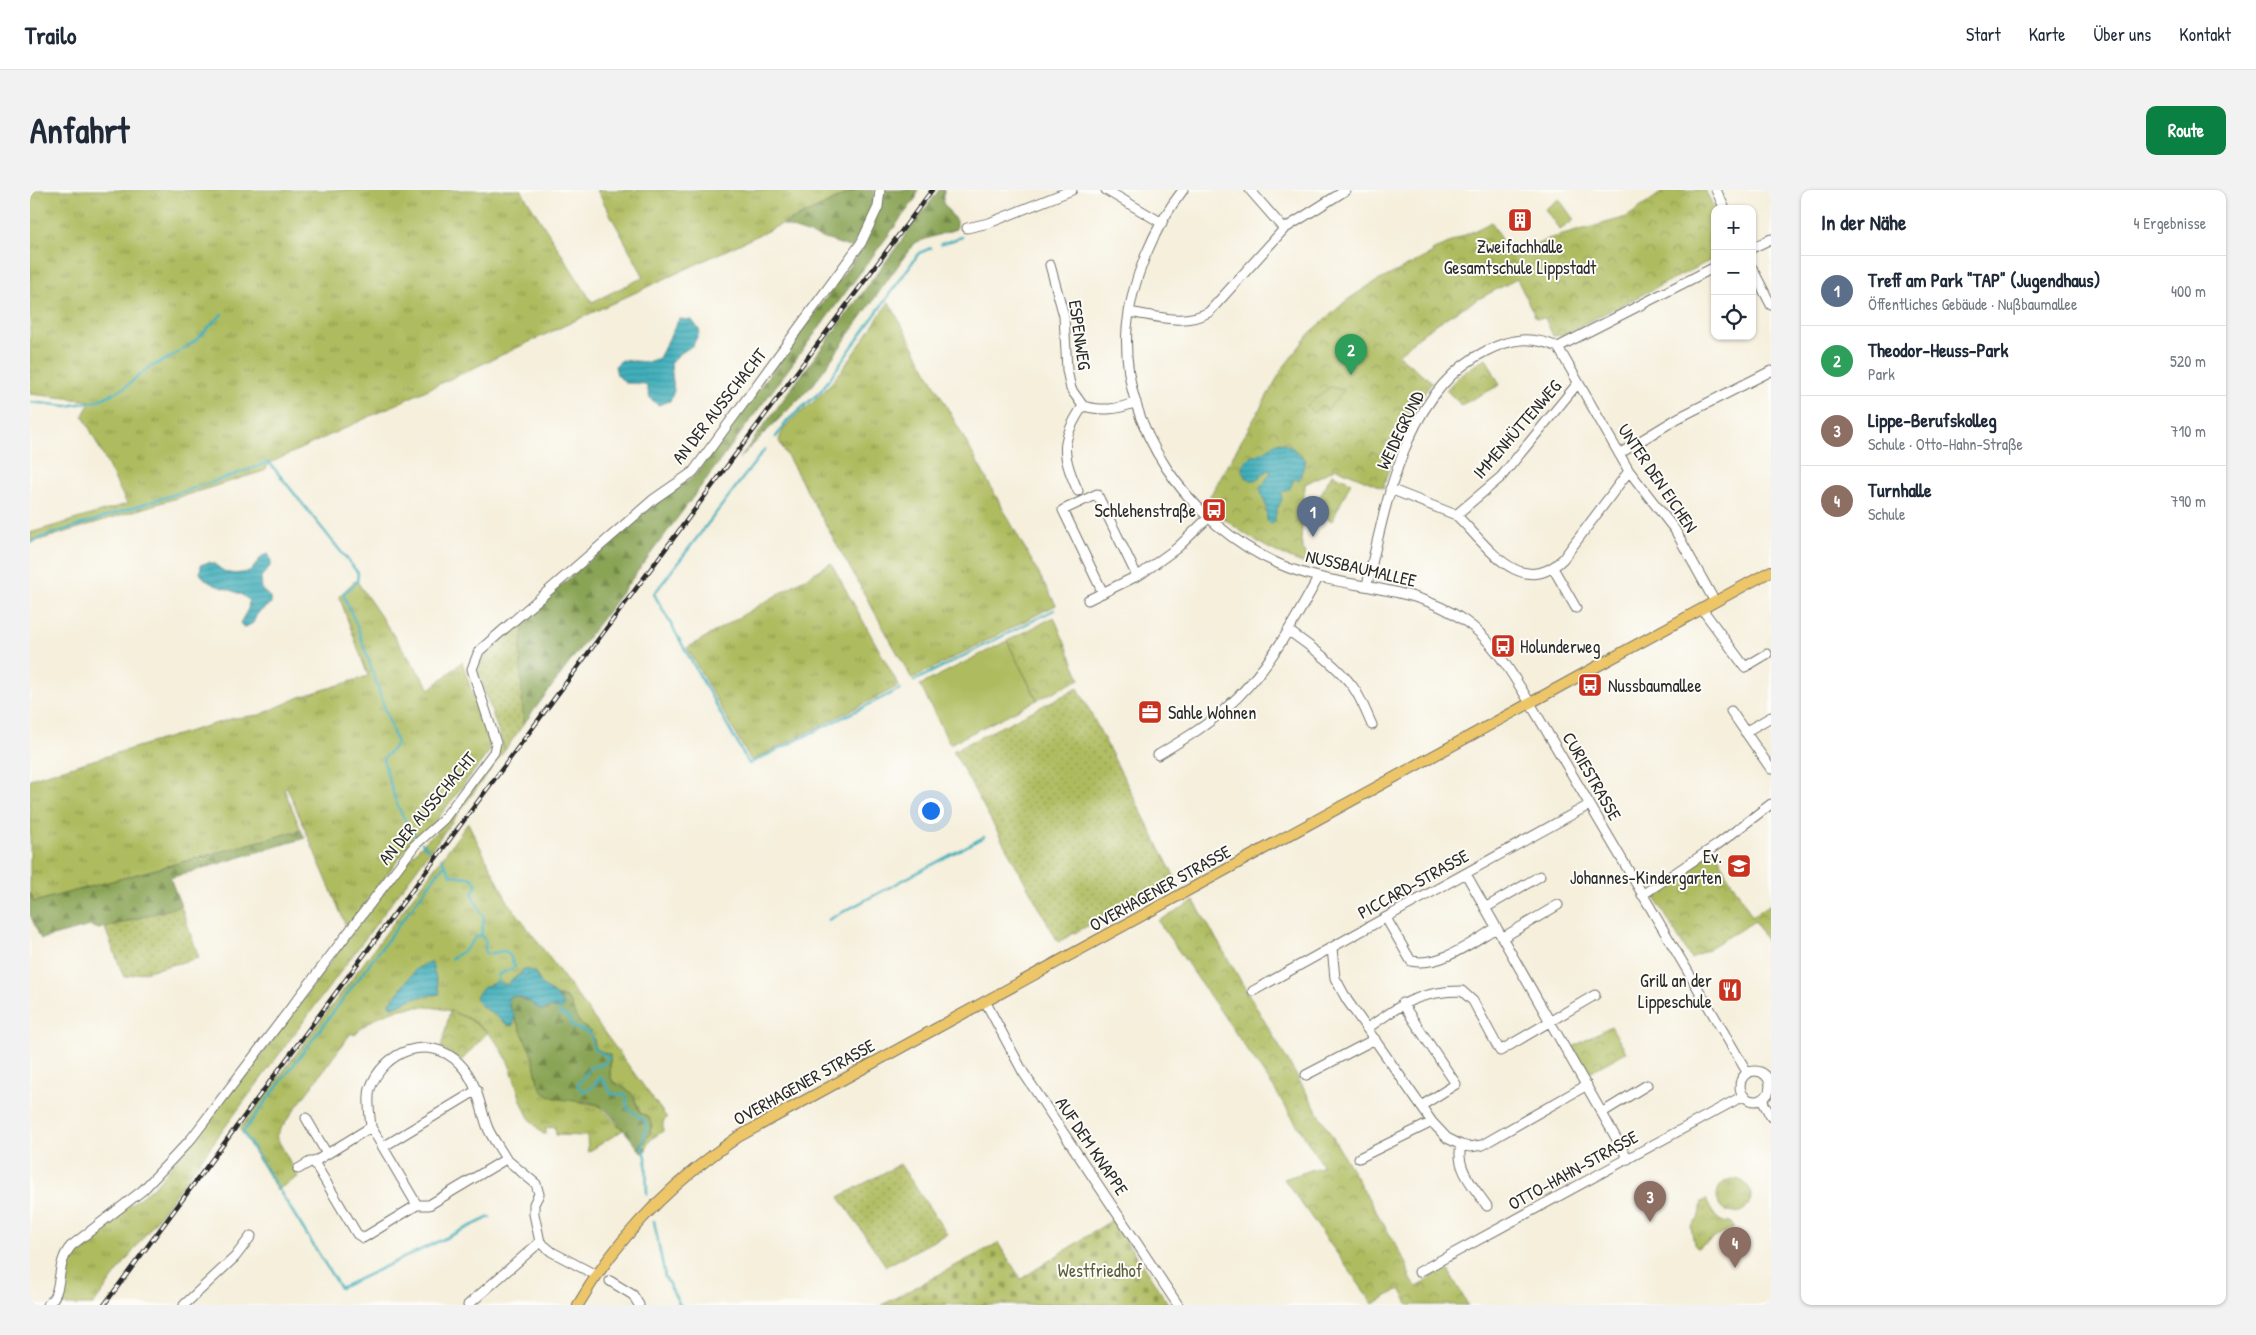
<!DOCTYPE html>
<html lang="de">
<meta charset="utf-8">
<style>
:root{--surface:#fff;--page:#f2f2f3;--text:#1f2937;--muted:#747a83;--line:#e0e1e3;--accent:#0b8043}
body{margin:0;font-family:"Patrick Hand",sans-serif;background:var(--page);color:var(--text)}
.controls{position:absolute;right:15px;top:15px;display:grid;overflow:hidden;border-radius:10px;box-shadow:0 1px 4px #0004}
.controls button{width:45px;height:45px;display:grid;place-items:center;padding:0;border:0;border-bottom:1px solid var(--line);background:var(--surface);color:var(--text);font:25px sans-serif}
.you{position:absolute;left:900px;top:620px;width:18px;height:18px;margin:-12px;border:4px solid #fff;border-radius:50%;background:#1a73e8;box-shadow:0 0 0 8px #1a73e833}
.badge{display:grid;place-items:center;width:32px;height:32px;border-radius:50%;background:var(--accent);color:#fff;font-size:16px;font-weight:700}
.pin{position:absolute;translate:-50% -41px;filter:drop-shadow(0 1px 2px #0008)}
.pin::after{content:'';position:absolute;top:26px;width:18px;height:15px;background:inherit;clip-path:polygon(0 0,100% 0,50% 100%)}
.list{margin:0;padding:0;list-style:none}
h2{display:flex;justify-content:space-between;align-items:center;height:65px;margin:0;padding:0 20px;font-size:21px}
h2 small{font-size:16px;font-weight:400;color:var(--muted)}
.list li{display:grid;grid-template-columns:32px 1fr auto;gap:15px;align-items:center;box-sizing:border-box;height:70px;padding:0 20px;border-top:1px solid var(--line)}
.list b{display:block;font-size:19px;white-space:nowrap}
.list p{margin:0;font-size:16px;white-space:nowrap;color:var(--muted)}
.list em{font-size:16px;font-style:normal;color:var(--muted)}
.icon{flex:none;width:28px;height:28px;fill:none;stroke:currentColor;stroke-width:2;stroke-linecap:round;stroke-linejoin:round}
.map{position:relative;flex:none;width:1741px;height:1115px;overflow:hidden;border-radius:10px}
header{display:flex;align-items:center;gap:30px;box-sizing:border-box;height:70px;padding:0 25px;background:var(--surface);border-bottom:1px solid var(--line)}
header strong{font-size:24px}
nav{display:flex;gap:28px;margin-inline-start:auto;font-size:18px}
.intro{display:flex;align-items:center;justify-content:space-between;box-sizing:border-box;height:120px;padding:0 30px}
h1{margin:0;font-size:35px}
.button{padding:12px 22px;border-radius:10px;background:var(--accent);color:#fff;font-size:18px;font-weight:700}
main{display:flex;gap:30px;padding:0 30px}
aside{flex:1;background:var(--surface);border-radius:10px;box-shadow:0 1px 4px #0004}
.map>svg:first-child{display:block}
.grass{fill:url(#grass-tufts);stroke:#6c7445}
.forest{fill:url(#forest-firs);stroke:#5a6840}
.cemetery{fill:url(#cemetery-stones);stroke:#6c7445}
.park{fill:url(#park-crowns);stroke:#6c7445}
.garden{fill:url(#garden-dots);stroke:#6c7445}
.pitch{fill:#aebc5f;stroke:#6c7445}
.water{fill:url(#water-rules);stroke:#366d73}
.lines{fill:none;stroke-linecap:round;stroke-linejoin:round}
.stream{stroke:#40afbb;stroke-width:2.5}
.minor-casing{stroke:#727069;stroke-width:11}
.major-casing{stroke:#727069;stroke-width:12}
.minor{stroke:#fff;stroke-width:9}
.major{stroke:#ecc669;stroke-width:10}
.rail-casing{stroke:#2b2b2b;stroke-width:4.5}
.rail{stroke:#fdfcf7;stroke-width:2.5;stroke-dasharray:8;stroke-linecap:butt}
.labels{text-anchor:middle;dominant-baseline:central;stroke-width:4;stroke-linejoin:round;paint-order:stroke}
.poi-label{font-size:18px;fill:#2b2b2b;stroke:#fdfcf7;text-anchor:end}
.street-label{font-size:18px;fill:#2b2b2b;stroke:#fdfcf7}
.park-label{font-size:18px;fill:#595e3d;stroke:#fdfcf7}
</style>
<header>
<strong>Trailo</strong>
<nav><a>Start</a><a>Karte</a><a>Über uns</a><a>Kontakt</a></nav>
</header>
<div class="intro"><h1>Anfahrt</h1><a class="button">Route</a></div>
<main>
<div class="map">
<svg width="1741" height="1115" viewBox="0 0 1741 1115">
<defs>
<pattern id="grass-tufts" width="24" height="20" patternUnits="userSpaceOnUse" patternTransform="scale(1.25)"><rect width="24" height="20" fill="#aebc5f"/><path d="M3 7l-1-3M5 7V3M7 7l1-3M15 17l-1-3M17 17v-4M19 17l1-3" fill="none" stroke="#8e994f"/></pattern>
<pattern id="forest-firs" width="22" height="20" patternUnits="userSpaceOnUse" patternTransform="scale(1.25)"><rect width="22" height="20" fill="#8aa456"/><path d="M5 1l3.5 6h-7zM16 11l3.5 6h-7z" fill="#718647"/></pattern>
<pattern id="cemetery-stones" width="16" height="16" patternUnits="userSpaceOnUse" patternTransform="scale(1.25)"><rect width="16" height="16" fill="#aebc5f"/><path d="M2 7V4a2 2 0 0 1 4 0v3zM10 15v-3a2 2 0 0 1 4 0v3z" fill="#8e994f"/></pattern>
<pattern id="park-crowns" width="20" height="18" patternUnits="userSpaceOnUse" patternTransform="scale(1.25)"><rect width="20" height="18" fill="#aebc5f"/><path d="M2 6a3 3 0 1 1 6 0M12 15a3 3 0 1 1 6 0" fill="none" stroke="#8e994f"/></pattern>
<pattern id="garden-dots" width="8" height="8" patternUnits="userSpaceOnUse" patternTransform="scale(1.25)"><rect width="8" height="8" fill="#aebc5f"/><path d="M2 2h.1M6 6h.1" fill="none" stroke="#8e994f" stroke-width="1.8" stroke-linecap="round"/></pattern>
<pattern id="water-rules" width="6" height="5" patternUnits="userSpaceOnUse" patternTransform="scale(1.25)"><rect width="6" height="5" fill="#40afbb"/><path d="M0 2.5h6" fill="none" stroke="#368f98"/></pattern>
</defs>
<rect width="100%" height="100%" fill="#fdfcf7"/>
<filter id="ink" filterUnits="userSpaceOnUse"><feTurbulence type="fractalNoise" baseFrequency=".02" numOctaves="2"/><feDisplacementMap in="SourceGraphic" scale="10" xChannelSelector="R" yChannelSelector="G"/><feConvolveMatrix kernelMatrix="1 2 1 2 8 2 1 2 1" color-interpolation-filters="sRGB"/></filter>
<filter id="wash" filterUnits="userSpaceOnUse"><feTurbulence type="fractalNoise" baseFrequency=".0096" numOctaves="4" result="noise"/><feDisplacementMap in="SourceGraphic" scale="20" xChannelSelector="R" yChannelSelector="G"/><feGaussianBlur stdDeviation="1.12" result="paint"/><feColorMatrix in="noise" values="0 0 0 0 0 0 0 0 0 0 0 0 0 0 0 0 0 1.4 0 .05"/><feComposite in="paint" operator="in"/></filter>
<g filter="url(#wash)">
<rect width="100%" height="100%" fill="#f5efdc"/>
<path class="grass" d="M0 0H491L562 112 614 87 567 0H825L240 273 234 281 0 353V343L97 314 53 225 61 211 0 204Z
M859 112 1026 415 882 489 749 251C753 232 768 226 781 214 809 190 837 143 859 112Z
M801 373 869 496 721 571 657 458Z
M326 390 400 499 432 472 461 559 395 645 378 656 317 738 257 597 254 599 271 640 4 712 0 703V589L204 528 230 525 270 507 338 486 309 406Z
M473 553 475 560 63 1115H30C39 1095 30 1077 45 1058L125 996 241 853 327 736 389 658 416 632Z
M438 633 477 710 637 928 633 932V941C624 948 618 948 616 960L613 955 622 936 618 926 610 923 603 905 598 900 583 892 580 885V865L566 859 564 849 557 839 547 832 541 814 533 806H527L517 799 509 792 506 785 492 783 482 789 478 795 468 793 463 823 479 836 483 835 485 828 503 867 508 893 539 910 568 915 593 940 558 962 557 946 526 945 525 937 516 938V944H513C508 938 502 933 498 926 487 906 485 882 473 862 442 810 366 801 324 845L321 843 251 938 246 946 268 987 247 1000 210 939Z
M1687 1006a17 17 0 1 1 34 0a17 17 0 1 1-34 0Z
M1676 1009C1680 1019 1688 1035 1700 1032L1704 1037 1667 1058 1664 1054 1661 1037 1668 1029 1672 1012Z"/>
<path class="forest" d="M825 0H844V17L822 58 753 35Z
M854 0H888L886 8 493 535 490 460 495 427 626 312 665 285 835 55Z
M909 0H914L913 13 926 31V39L884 53 783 195 709 269Z
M271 640 275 648 140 688 151 716 69 739 60 736 11 749 0 725V703L4 712Z
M487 806 506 815 510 820 518 817 529 819 531 810 527 806 538 809C549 828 541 828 561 842L566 859 580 865V885L583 892 598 900 603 905 610 923 618 926C625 937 619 945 613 955L616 960 612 963C603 952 579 919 566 914 549 908 529 914 513 902L508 893 503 867 478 812V807Z"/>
<path class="cemetery" d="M1082 1030 1139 1115H852L968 1053 991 1089Z"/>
<path class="park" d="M1635 0H1675L1685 19V68L1532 145 1523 146 1515 128H1506L1487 89C1444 111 1403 131 1368 165L1402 192C1379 225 1364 258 1353 298L1306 278 1275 294 1271 351 1278 375C1239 362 1207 341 1176 313L1253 178 1279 144 1317 110 1340 95 1403 63 1402 61 1462 32 1480 68 1518 49 1597 27Z
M1456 168 1470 195 1431 215 1416 200 1431 184Z
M1302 284 1321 292 1302 331 1282 320Z
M1024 427 1050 489 1007 510 977 451Z
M1687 658 1691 674 1722 726 1741 714V759L1725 731 1661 769 1623 704Z
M1164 711 1377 1074C1378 1083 1380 1090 1387 1097L1396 1092 1412 1075 1417 1078 1438 1115H1379L1370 1099 1343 1114 1254 989 1293 976 1243 897 1128 731Z
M420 821 439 829 458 842 432 870 411 858Z
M1581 836 1596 862 1558 883 1543 857Z"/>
<path class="garden" d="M495 427 490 460 493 535 475 560 447 479 458 461Z
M1048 498 1145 688 1028 752 923 561Z
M151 716 169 768 94 787 75 738Z
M870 974 917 1044 856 1076 809 1007Z"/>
<path class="pitch" d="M1529 9 1544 30 1530 40 1515 19Z
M1300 197 1314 200 1297 220 1292 215 1283 223 1277 215Z
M977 451 1007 510 920 554 890 495Z"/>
<path class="water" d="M649 129 662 130 670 141 663 155 647 166 641 174 644 201 640 211 628 215 620 208 616 194 595 193 587 185 585 176 592 170 617 172 629 168Z
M1250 252 1260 256 1276 270 1269 290 1264 289 1260 298 1251 303 1252 310 1247 319 1244 333 1242 334 1237 331 1236 316 1230 299 1241 282 1238 280C1229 287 1224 296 1214 285L1212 277C1217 265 1225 267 1235 261 1241 258 1243 254 1250 252Z
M238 364C245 374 238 379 231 387L232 400 241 408V413L227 424 223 433 214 438 210 433 218 419 219 411C206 396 181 401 170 383L171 375C184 368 185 377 196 382 204 385 213 383 221 381L232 366Z
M397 773H402L410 804 384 808 363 817 360 816V813L386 779Z
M493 779 504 781 512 795 527 806 534 815 531 819 525 817 510 820C502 813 490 803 479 807L478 812 485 828 483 835 479 836 448 813 446 806 453 798 466 792 478 795 482 789 490 785Z"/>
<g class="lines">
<path class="stream" d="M911 54 932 47
M0 212 37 216 67 211 94 198 118 178 141 167 165 151 192 124
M746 247 757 231 790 202 889 63 901 58
M735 259 624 404 719 574 870 499
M0 351 198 287 239 272 328 383 327 392 313 404 327 436 367 554 353 569C361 597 368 627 388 649
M884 491 1024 420
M392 653 398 659
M411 668 421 685C431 687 443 684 447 695L442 704 454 728 451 745 456 752 455 762 458 764 475 761 480 766 485 777 468 785V793
M414 675 213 942 310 1098 460 1027
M798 730 954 647
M421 769 436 759 446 747 451 745
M529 819V823L538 827 543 837 560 843 564 859 579 867 572 875 561 877 548 894 550 899 555 901 561 898 571 887 582 904 596 905 597 918 615 931 616 938 612 956 616 967 617 1004
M624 1031 635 1087 650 1115"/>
</g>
</g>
<g filter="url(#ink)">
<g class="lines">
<defs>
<path id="minor" d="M1076 0 1132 33
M1153 0C1124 37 1101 91 1097 138 1090 238 1160 335 1249 374 1310 401 1378 391 1435 431 1464 451 1482 484 1500 513L1717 882
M1220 0 1254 39
M1686 0 1695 19
M937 38 959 33 1042 0
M1722 58 1741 49
M1020 75 1034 126 1037 180 1041 199 1053 216
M1722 78 1741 115
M1099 122C1126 126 1154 136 1179 122L1254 39 1316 0
M1528 157 1599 281 1645 340 1685 412
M1589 264 1648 228 1741 181
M1360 299 1426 325 1471 287 1548 193
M1048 301C1031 264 1030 250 1053 216 1073 221 1087 220 1106 212
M1426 325C1455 352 1490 411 1533 369L1599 281
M1523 378 1546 418
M1337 395C1356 316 1374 201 1456 161 1482 148 1501 146 1528 157L1685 77
M1073 403 1033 320 1067 304 1107 386
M1058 410 1111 384 1147 358 1178 328
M1672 419 1715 477 1737 464
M1259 441C1281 457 1306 474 1323 497 1331 508 1336 522 1342 535
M1701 521 1741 579
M1715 542 1741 527
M1128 565C1151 551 1175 537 1195 519 1236 484 1263 434 1288 388
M1436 684 1598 969
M1612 705 1687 655 1741 614
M1455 718 1510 686
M1356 728 1381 771C1411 777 1442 752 1466 738
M1472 748 1528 715
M1302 758 1305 788 1317 810 1402 932 1417 948 1431 955C1425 979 1445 998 1457 1016
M1223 801 1559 615
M955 811 993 882 1148 1115
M1372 813 1426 894 1391 916
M1338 838C1371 814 1389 801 1432 801L1443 811 1470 861 1565 805
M1710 896a15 15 0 1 1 30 0a15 15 0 1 1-30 0Z
M1276 885 1345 849
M1732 910 1741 927
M1573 922 1617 895
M276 928 297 964
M341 937 387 1015
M1431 955 1440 957 1452 955 1557 895
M353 957 447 900
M1329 968 1402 932
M476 969C470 958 461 947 457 936 449 913 447 891 429 873 399 843 353 861 340 899 337 910 340 925 341 937L284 972 327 1044 333 1048 387 1015H399L476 969 506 994 509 1004 504 1014V1024L510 1052 522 1062 562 1083H567
M268 979 280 972H284
M1389 1082 1713 906
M580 1091 603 1105 609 1115
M17 1115C35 1102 24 1075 41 1056L113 1000 161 949 385 655 413 630 464 562 466 553 442 479 449 461 624 309 663 282 831 53 848 17 850 0
M154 1115 205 1067 221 1046
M438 1115 510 1052"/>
<path id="major" d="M548 1115C588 1046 642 992 708 947L1741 381"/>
</defs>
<use href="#minor" class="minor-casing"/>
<use href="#major" class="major-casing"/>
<use href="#minor" class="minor"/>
<use href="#major" class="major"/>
<defs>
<path id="rail" d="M74 1115 902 0"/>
</defs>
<use href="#rail" class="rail-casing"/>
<use href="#rail" class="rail"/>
</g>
</g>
<defs>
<symbol id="building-square" viewBox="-11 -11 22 22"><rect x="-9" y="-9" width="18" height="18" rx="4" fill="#c8321e" stroke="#fdfcf7"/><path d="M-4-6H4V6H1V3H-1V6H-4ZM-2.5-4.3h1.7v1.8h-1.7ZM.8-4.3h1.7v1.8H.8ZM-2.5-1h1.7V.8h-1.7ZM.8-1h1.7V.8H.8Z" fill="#fff"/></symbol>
<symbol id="bus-square" viewBox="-11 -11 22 22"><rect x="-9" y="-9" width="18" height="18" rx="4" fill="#c8321e" stroke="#fdfcf7"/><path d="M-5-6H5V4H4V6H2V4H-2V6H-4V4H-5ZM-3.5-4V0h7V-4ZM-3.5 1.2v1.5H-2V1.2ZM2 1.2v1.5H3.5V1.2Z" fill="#fff"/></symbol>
<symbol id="office-square" viewBox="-11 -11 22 22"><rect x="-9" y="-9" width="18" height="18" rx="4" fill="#c8321e" stroke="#fdfcf7"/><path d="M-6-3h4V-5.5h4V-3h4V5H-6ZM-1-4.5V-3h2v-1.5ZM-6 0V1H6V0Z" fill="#fff"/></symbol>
<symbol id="school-square" viewBox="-11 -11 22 22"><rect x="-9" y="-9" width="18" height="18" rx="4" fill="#c8321e" stroke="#fdfcf7"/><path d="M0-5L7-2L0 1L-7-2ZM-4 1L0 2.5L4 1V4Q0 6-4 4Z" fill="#fff"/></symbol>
<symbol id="restaurant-square" viewBox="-11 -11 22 22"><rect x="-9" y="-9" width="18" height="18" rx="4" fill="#c8321e" stroke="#fdfcf7"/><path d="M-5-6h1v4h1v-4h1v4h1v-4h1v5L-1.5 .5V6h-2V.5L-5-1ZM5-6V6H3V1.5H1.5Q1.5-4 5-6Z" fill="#fff"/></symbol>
</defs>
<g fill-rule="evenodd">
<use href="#building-square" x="1476" y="16" width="28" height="28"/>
<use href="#bus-square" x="1170" y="306" width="28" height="28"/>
<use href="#bus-square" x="1459" y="442" width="28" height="28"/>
<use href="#bus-square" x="1546" y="481" width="28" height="28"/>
<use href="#office-square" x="1106" y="508" width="28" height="28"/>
<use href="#school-square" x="1695" y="662" width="28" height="28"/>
<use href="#restaurant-square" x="1686" y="786" width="28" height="28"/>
</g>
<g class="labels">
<g class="poi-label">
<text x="1490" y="56" text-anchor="middle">Zweifachhalle<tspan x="1490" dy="21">Gesamtschule Lippstadt</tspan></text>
<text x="1166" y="320">Schlehenstraße</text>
<text x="1490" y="456" text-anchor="start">Holunderweg</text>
<text x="1578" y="495" text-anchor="start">Nussbaumallee</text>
<text x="1138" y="522" text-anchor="start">Sahle Wohnen</text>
<text x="1692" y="666">Ev.<tspan x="1692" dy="21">Johannes-Kindergarten</tspan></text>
<text x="1682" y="790">Grill an der<tspan x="1682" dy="21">Lippeschule</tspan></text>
</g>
<g class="street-label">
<text transform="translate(1050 145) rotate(82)">ESPENWEG</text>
<text transform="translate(689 216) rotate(-52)">AN DER AUSSCHACHT</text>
<text transform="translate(1487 239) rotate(-49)">IMMENHÜTTENWEG</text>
<text transform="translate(1370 240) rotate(-64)">WEIDEGRUND</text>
<text transform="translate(1628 288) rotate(56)">UNTER DEN EICHEN</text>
<text transform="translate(1331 378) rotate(13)">NUSSBAUMALLEE</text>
<text transform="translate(1562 586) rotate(60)">CURIESTRASSE</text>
<text transform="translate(397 618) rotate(-50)">AN DER AUSSCHACHT</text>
<text transform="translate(1383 694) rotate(-29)">PICCARD-STRASSE</text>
<text transform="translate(1130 698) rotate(-29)">OVERHAGENER STRASSE</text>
<text transform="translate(774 892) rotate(-29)">OVERHAGENER STRASSE</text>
<text transform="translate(1062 956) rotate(56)">AUF DEM KNAPPE</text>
<text transform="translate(1543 980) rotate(-29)">OTTO-HAHN-STRASSE</text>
</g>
<g class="park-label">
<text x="1070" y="1080">Westfriedhof</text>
</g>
</g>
</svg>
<div class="controls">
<button>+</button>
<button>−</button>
<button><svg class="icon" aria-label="locate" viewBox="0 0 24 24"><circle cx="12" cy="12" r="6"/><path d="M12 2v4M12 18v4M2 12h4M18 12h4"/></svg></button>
</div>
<div class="you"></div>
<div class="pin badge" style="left:1283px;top:347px;background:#5c6f8a">1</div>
<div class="pin badge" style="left:1321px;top:185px;background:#2e9e5b">2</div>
<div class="pin badge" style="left:1620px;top:1032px;background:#8d6e63">3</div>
<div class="pin badge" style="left:1705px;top:1078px;background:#8d6e63">4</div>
</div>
<aside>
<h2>In der Nähe<small>4 Ergebnisse</small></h2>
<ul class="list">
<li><span class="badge" style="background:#5c6f8a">1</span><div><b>Treff am Park &quot;TAP&quot; (Jugendhaus)</b><p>Öffentliches Gebäude · Nußbaumallee</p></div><em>400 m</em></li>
<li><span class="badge" style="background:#2e9e5b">2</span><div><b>Theodor-Heuss-Park</b><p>Park</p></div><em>520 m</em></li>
<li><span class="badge" style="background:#8d6e63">3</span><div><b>Lippe-Berufskolleg</b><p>Schule · Otto-Hahn-Straße</p></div><em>710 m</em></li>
<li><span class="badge" style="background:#8d6e63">4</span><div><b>Turnhalle</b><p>Schule</p></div><em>790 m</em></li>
</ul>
</aside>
</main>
